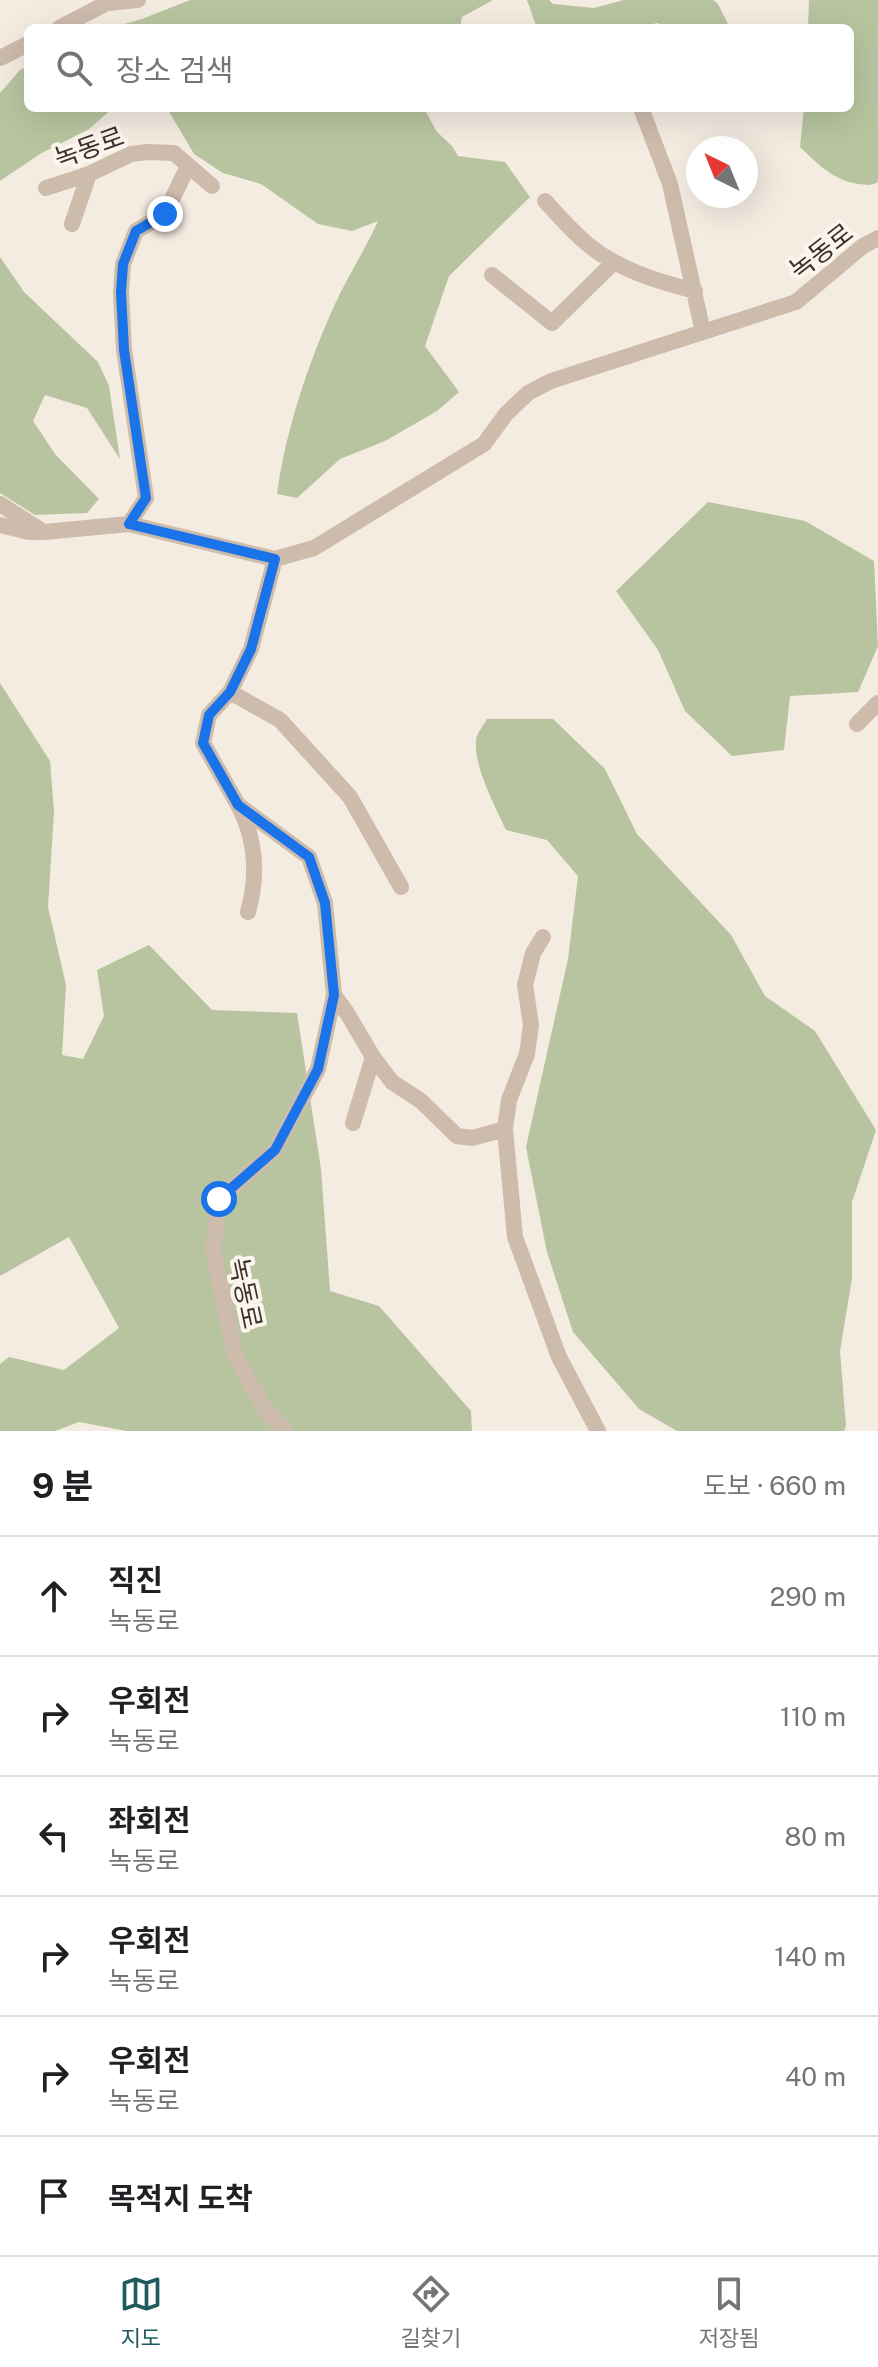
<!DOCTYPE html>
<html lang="ko">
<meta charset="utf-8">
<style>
:root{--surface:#fff;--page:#f6f6f6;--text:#202124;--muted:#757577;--line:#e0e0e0;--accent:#1f5a5e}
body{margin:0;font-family:"Public Sans","Noto Sans KR",sans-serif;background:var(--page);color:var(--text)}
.compass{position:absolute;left:686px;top:136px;width:72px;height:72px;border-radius:50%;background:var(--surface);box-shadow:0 8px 32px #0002;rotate:317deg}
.stop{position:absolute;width:24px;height:24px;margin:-18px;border:6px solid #1a73e8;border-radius:50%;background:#fff}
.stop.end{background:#1a73e8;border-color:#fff;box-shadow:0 2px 8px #0008}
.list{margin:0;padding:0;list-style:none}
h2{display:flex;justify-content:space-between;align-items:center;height:104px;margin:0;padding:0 32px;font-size:34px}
h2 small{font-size:26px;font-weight:400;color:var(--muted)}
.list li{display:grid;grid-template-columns:52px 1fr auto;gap:24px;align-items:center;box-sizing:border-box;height:120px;padding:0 32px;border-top:2px solid var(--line)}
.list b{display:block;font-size:30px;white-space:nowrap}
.list p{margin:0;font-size:26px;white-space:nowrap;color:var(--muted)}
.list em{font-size:26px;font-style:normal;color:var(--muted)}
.icon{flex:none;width:44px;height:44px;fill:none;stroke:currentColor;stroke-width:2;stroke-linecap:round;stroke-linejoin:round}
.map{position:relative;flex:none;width:878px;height:1431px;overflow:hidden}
.search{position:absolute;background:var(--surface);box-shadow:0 8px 32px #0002;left:24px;right:24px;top:24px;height:88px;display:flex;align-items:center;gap:20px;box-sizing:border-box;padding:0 28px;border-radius:12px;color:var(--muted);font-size:30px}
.sheet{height:824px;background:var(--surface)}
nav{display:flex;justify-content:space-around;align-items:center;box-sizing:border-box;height:112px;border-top:2px solid var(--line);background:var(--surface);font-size:22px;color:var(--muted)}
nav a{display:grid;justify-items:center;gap:4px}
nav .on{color:var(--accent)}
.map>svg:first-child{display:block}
.green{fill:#b8c4a0}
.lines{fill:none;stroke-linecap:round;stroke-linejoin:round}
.minor{stroke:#cdbbac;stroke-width:16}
.route{stroke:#1a73e8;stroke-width:10}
.labels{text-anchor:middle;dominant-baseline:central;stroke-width:8;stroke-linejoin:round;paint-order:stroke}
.street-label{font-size:26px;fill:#3b302b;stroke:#fbf5ee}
</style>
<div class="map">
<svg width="878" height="1431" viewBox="0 0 878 1431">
<rect width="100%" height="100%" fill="#f4ebe1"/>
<path class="green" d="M190 0H493L462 17 460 28H110L142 19Z
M527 0H549L553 4 594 8 624 0H713L718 4 730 28H672L657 23 637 28H537Z
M809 0H878V182C871 186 867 185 859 184 834 181 818 164 800 147L804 108H850V28H808Z
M28 66V108H113L89 129 40 154 0 181V93L20 70Z
M167 108H428L426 112 437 132 452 146 458 156 505 162 530 197 449 276 425 346 459 392 437 411 385 441 340 459 297 498 277 494C286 429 308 364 335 304 348 276 365 250 378 221L352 231 318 224 261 184 223 173 194 154Z
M0 257 24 292 98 362 109 386 120 459 87 408 45 395 33 421 55 454 99 499 87 513 35 515 0 493Z
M708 502 805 521 874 561 878 646 858 692 790 696 784 750 732 756 685 711 658 650 616 591Z
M0 683 50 761 54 811 48 907 66 985 62 1055 83 1059 104 1016 97 970 149 945 212 1010 297 1013 321 1169 330 1291 379 1306 471 1411 472 1431H127L79 1422 55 1431H0V1364L9 1357 64 1370 119 1328 69 1237 0 1276Z
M487 719H553L605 769 637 834 731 935 765 996 815 1031 876 1130 852 1202V1278L840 1351 846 1426 844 1431H677L639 1409 573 1332 547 1252 526 1147 568 959 578 876 547 840 506 830C496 808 470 760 477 736 479 731 484 724 487 719Z"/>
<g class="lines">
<path class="minor" d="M59 28 107 3 138 0
M0 58 28 44
M641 108 670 184 703 332
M46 188 89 174 131 154 148 152 174 153 212 186
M545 201C558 215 571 230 585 242 616 269 656 281 695 291
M72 224 89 174
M492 275 552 323 614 262
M0 504 39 529
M129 524 146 498 124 350 121 292 123 264 136 231 165 214 188 166
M0 525 29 532H44L129 524 275 559 251 649 230 692 209 715 203 743 238 805 309 857 325 903 334 995 318 1069 275 1150 219 1199 213 1250 235 1355 267 1413 286 1431
M275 559 314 548 484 444 506 414 528 393 551 381 796 302 863 246 878 238
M230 692 280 720 350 797 401 887
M857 724 878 703
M239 807C256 840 258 876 248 912
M334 995 347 1013 373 1057 392 1082 421 1101 457 1136 472 1138 505 1129 509 1100 527 1054 531 1025 525 985 533 953 543 937
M353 1123 373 1057
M505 1129 515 1237 559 1357 598 1431"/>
</g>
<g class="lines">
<path class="route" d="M165 214 136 231 123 264 121 292 124 350 146 498 129 524 275 559 251 649 230 692 209 715 203 743 238 805 309 857 325 903 334 995 318 1069 275 1150 219 1199"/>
</g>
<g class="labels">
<g class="street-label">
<text transform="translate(89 147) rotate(-20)">녹동로</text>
<text transform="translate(821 251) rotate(-38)">녹동로</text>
<text transform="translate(246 1293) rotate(78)">녹동로</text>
</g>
</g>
</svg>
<svg class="compass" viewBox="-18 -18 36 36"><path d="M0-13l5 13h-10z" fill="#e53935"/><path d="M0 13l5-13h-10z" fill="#757577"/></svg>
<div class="stop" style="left:219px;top:1199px"></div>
<div class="stop end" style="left:165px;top:214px"></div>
<div class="search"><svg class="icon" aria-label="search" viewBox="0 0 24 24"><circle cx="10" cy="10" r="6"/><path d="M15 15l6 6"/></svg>장소 검색</div>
</div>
<section class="sheet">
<h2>9 분<small>도보 · 660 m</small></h2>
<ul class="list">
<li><svg class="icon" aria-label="ahead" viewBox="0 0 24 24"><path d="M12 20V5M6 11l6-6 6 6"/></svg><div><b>직진</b><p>녹동로</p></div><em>290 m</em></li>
<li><svg class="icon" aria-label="right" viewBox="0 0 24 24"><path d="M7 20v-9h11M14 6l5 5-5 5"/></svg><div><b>우회전</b><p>녹동로</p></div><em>110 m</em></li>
<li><svg class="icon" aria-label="left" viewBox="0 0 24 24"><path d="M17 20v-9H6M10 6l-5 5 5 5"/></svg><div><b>좌회전</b><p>녹동로</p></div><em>80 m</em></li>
<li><svg class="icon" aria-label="right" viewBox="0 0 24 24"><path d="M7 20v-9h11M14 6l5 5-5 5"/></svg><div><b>우회전</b><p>녹동로</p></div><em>140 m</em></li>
<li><svg class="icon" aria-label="right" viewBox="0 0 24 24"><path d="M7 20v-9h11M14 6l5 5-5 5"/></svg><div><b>우회전</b><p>녹동로</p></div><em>40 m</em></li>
<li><svg class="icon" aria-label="arrive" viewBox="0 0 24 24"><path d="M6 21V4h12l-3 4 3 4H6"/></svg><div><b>목적지 도착</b></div></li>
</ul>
</section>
<nav>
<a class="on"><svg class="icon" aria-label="map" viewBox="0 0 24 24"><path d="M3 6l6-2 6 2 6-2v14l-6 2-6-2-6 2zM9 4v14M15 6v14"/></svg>지도</a>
<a><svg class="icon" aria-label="directions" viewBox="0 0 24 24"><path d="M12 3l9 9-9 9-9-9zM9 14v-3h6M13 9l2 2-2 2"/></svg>길찾기</a>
<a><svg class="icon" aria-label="saved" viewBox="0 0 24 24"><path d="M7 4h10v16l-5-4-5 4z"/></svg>저장됨</a>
</nav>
